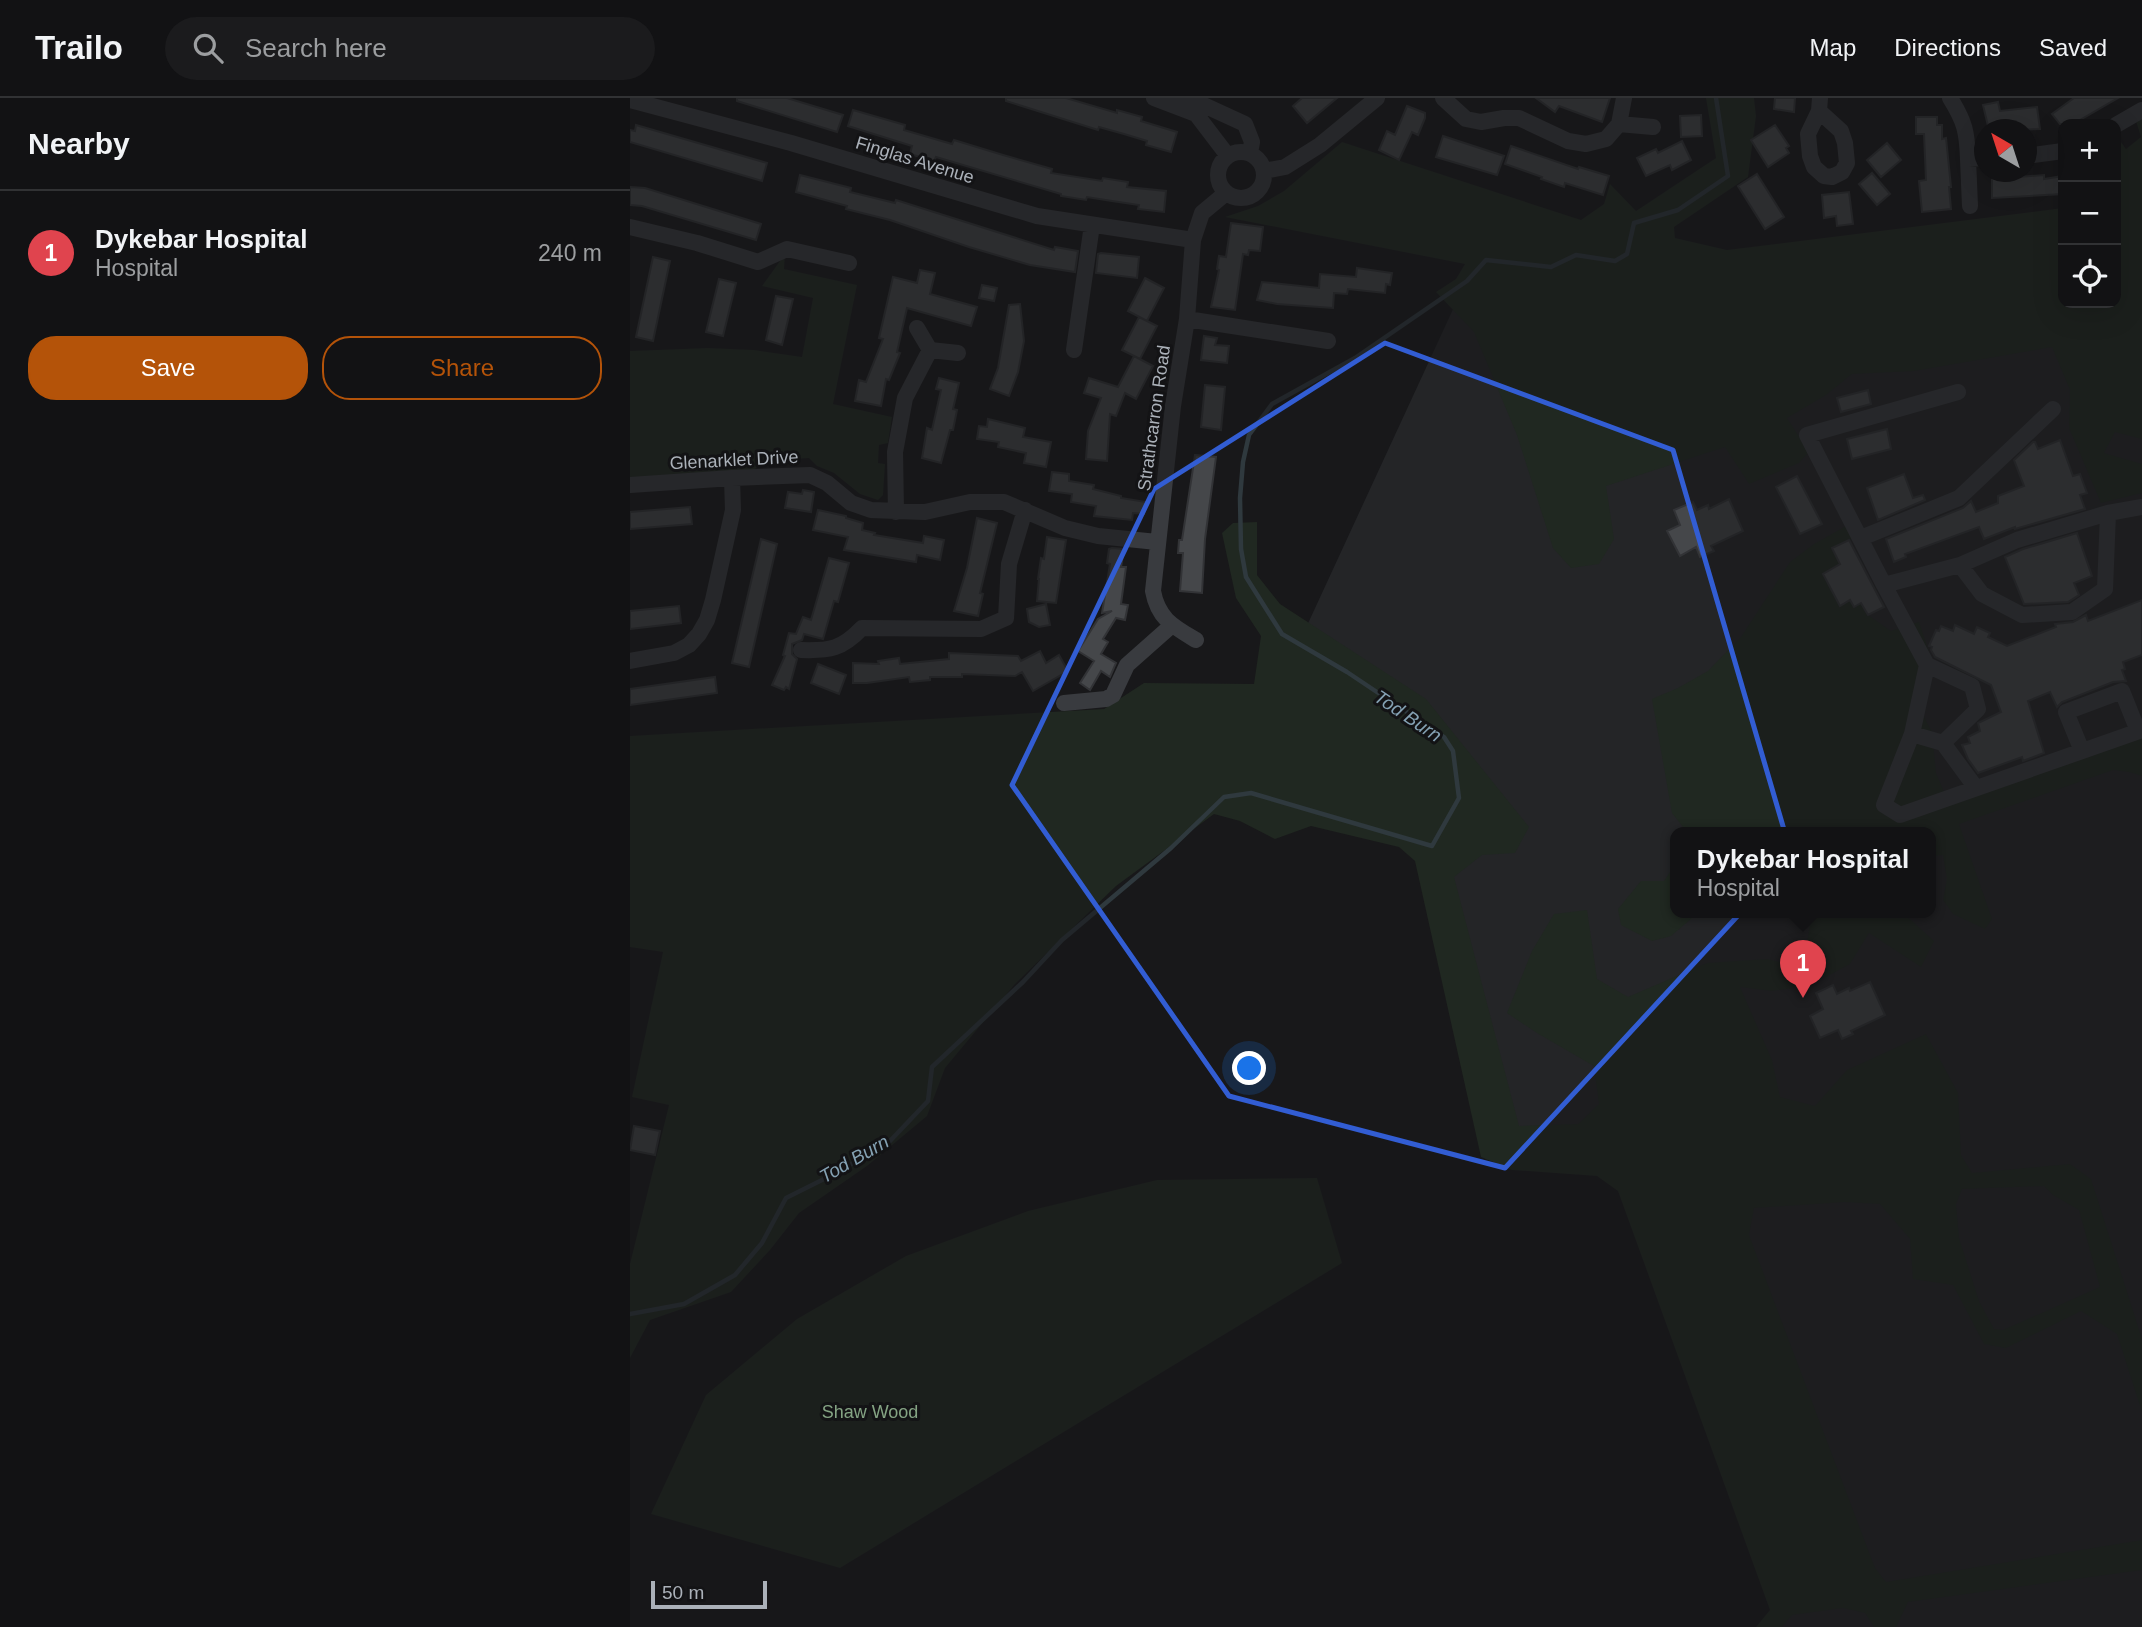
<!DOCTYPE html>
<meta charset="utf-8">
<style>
:root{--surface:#121214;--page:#1b1b1d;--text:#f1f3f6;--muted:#9c9ea0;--line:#313234;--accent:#b45309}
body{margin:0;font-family:Arial,sans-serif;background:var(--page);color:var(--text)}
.controls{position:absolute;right:21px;top:21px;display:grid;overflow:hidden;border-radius:14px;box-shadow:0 7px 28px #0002}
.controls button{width:63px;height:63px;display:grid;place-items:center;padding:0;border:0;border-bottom:2px solid var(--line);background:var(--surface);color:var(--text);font:35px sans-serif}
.compass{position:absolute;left:1344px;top:21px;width:63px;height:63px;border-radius:50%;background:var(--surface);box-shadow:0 7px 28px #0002;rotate:321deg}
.scale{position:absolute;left:21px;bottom:18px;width:116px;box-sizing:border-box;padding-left:7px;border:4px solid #abb1b9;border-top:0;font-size:19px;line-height:24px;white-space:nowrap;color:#abb1b9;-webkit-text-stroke:5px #131315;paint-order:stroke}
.you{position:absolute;left:620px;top:971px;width:24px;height:24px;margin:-18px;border:5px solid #fff;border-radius:50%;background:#1a73e8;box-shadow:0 0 0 10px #1a73e833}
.badge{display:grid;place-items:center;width:46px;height:46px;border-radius:50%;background:var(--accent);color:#fff;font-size:23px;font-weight:700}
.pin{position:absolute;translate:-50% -58px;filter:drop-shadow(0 2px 4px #0008)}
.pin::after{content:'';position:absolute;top:37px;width:24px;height:21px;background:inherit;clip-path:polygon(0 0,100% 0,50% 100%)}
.popup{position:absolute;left:1040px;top:729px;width:266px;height:91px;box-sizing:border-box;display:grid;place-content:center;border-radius:14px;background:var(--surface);filter:drop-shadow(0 2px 5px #0005);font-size:23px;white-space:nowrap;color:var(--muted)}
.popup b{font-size:26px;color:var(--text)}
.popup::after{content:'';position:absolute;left:50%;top:100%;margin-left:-14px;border:14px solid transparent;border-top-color:var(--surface)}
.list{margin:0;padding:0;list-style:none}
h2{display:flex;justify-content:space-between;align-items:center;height:91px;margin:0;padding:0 28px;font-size:30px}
h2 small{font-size:23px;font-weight:400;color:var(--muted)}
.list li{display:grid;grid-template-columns:46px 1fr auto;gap:21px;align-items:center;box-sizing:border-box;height:126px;padding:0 28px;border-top:2px solid var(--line)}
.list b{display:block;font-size:26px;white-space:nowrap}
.list p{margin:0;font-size:23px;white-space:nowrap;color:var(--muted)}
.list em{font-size:23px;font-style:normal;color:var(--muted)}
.actions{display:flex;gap:14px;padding:21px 28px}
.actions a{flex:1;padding:16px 0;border:2px solid var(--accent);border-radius:28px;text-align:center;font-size:24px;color:var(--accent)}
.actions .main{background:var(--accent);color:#fff}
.icon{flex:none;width:38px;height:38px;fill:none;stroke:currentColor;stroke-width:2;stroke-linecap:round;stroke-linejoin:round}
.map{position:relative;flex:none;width:1512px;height:1529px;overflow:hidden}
header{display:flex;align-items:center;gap:42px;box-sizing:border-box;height:98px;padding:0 35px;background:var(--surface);border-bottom:2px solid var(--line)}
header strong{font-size:33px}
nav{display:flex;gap:38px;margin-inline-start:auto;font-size:24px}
.search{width:490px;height:63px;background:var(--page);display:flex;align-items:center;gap:18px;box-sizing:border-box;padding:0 24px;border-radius:38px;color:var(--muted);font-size:26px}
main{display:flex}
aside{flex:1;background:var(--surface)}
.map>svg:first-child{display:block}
.built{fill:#242527;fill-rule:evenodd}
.green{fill:#202821;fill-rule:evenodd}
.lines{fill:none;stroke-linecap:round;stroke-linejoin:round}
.stream{stroke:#2f393e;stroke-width:4.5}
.building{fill:#45474a;stroke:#323336;stroke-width:2}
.minor{stroke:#393b3f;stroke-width:16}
.marked{fill:none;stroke:#325dd3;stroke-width:5;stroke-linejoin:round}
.labels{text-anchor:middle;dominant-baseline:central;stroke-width:6;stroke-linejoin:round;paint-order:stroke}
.street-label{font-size:18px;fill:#abb1b9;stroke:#131315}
.park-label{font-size:18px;fill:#84a383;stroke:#131315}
.water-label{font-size:19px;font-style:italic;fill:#84a1b3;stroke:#131315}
</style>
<header>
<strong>Trailo</strong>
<div class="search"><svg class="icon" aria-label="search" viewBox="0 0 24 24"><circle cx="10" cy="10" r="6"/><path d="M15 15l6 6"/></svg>Search here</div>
<nav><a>Map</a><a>Directions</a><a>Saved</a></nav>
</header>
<main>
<aside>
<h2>Nearby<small></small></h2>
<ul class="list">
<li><span class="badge" style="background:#e0444e">1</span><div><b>Dykebar Hospital</b><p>Hospital</p></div><em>240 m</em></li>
</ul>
<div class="actions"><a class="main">Save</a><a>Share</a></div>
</aside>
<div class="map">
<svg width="1512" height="1529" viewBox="0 0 1512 1529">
<rect width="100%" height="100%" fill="#18181a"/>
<path class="built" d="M1512 119V1529H1142L1157 1511 1007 1049 874 1047 795 752 602 690 831 194 1486 205ZM1045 734H1301V814H1045Z"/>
<path class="green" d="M1076 0H1124L1126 18 1118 79 1044 129 1045 140 1097 152 1433 110V205H1486V39L1488 40 1496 51 1511 39 1506 23 1512 20V341L1485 334 1474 355 1512 366V395L1471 405 1439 330 1440 292 1422 249 1284 273 1222 276 1196 297 1157 320 1179 354 1169 365 1119 386 1095 349 976 388 984 441 969 466 941 470 923 450 887 337 844 234 806 194 826 181 835 166 595 119 628 108 654 93 712 44 951 122 974 106 980 86 1006 113 1086 60Z
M155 156 154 171 227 187 203 306 262 319 258 345 249 347 248 365 255 366 253 397 248 402 230 396 204 375 187 368 179 360 133 363 123 373 0 382V253L78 250 124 252 172 259 183 200 132 188Z
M627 424V477L650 506 796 601 899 729 885 755 852 757 824 779 889 1028 948 1026 969 1006 964 968 907 935 877 915 902 853 924 816 957 812 967 881 998 899 1077 865 1137 861 1177 871 1184 887 1142 893 1110 889 1142 962 1150 999 1185 1008 1217 972 1296 936 1328 995 1331 1057 1342 1075 1440 1066 1461 1081 1512 1241V1314L1487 1236 1451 1213 1376 1250 1354 1246 1323 1187 1283 1181 1280 1141 1250 1106 1215 1104 1124 1110 1119 1137 1245 1470 1256 1484 1512 1442V1472L1278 1504 1266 1529H1244L1235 1515 1213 1510 1162 1517 1152 1529H1126L1140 1512 988 1093 967 1078 882 1072 851 1059 785 763 769 749 681 728 645 741 610 723 584 716 486 788 385 886 315 970 297 1018 237 1068 169 1115 140 1152 101 1194 20 1222 0 1260V1166L39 1007 2 999 33 854 0 849V638L474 611 514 585 624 586 631 538 606 500 592 435 603 425ZM1414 1088 1423 1097 1449 1112 1470 1189 1373 1232 1364 1231 1349 1203 1329 1140 1326 1106 1332 1091Z
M1216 428 1222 440 1202 451 1210 466 1193 477 1210 508 1220 502 1224 509 1231 505 1238 517 1261 533 1289 524 1301 560 1293 617 1302 634 1306 675 1314 694 1512 640V678L1499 674 1483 672 1329 726 1362 821 1355 831 1323 816 1313 802 1317 781 1313 757 1301 758V734H1057L1042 715 1022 601 1048 590 1078 573 1111 539 1160 464 1184 446Z
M1045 767V814H1069L1041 838 1022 843 991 827 988 811 1011 783H1034Z
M1179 814H1272L1304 843 1291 869 1239 835 1220 866 1196 879 1175 862 1181 817Z
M687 1080 712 1165 210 1470 21 1416 76 1297 167 1221 276 1158 398 1113 527 1082Z"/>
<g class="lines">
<path class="stream" d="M0 1216 54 1206 105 1177 132 1145 156 1100 206 1075 260 1043 298 1003 302 969 393 884 432 842 541 750 594 699 621 695 802 748 829 700 823 653 814 639 717 574 652 536 616 479 611 451 610 400 613 364 619 337 642 306 725 260 837 183 856 162 921 169 946 157 985 163 997 156 1004 125 1048 112 1098 78 1086 0"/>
</g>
<path class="building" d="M107 0H157L213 17 207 34 107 3Z
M376 0H436L487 15V12L512 19 511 23 547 34 541 54 516 47 517 43 494 36 469 29 468 32 376 3Z
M672 0H707L677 25 663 8Z
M906 0H980L972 24 929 8 925 14Z
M1145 0H1165L1164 14 1144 11Z
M1444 0H1488L1443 26H1430L1422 16Z
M1368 4 1370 13 1407 9 1410 31 1383 32 1382 27 1359 32 1353 7Z
M777 8 795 15V20L788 37 782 34 769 62 749 52 757 33 765 37Z
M223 12 275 27 274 32 322 46 324 42 373 57 422 71 421 75 472 83 473 80 498 84 497 89 536 93 534 114 508 111 509 107 482 103 457 99 456 102 431 98V96L306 59 304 63 280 56 282 48 218 28Z
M1071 17 1072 38 1051 39 1050 18Z
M1286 19H1307V27H1312V41L1316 40 1321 89H1319L1321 111 1292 114 1289 83 1296 82 1294 36H1286Z
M6 27 137 65 132 83 0 44V32L5 33Z
M1145 27 1159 48 1156 50 1159 55 1138 69 1121 42Z
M813 38 874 58 867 77 806 59Z
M1052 43 1061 62 1042 72 1040 67 1016 78 1007 60 1026 51 1028 55Z
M1257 45 1271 62 1251 79 1237 62Z
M881 48 948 71 949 69 979 78 973 97 935 85 934 89 911 81 912 79 875 66Z
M1242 75 1260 96 1247 107 1229 86Z
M1127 76 1154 119 1135 131 1108 88Z
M170 77 221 90 220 94 265 105 266 102 424 152 425 149 448 153 445 174 400 167 339 149 260 122 216 111 217 108 166 94Z
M1414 77V81L1433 78V96L1362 100V81Z
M0 89 15 90 131 126 126 142 12 108 0 107Z
M1219 94 1223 126 1207 128 1206 118 1194 120 1192 97Z
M601 125 633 129 630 153 619 152 618 157 613 156 605 212 581 209 589 172 587 171 589 158 596 159Z
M471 155 509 159 507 180 466 175 468 156Z
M23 159 40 163 23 243 6 239Z
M727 170 762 175 760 187 756 186 755 195 718 191 717 196 704 195 703 210 647 206 627 202 632 184 689 190 690 176 726 179Z
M290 172 305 175 300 196 347 209 341 228 277 210 267 254 270 255 259 282 256 281 251 308 225 303 229 282 236 284 253 241 249 240 263 179 287 185Z
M515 180 534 190 517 223 498 213Z
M89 181 106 185 93 238 76 234Z
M352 187 367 190 364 203 349 200Z
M146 198 163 201 152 247 136 242Z
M390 206 394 243 388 274 379 298 360 291 368 270 379 207Z
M509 219 527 228 510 261 492 252Z
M574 238 587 240 585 247 599 248 597 265 571 262Z
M504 258 523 268 506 301 495 295 486 318 480 316 477 363 456 361 458 333 471 300 454 295 459 280 488 289Z
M309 280 329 285 323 311 327 312 323 332H320L311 365 292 360 297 330 302 332 311 292 306 291Z
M575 287 595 289 591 332 571 329Z
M1238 292 1241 306 1211 314 1207 300Z
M358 321 395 330 393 339 421 344 416 369 394 365 396 355 368 349 369 344 347 341 349 328 357 329Z
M1257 331 1261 351 1222 361 1217 341Z
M1430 342 1443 378 1450 376 1457 395 1450 397 1455 411 1385 431V429L1354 441 1349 429 1275 456 1276 459 1264 464 1256 441 1333 410 1341 403 1346 414 1368 405V398L1394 388 1384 362 1403 344H1405L1408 351Z
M565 357 586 359 575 441 572 495 550 493 553 455H548L549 442H552Z
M422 374 439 376V383L464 387 463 391 491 398V400L516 404 514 416 503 415 502 422 464 418 466 408 441 404 442 396 419 393Z
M1274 376 1283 400 1293 397 1295 402 1248 422 1237 390Z
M1167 378 1192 426 1170 436 1146 389Z
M173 392 184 394 181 414 155 410 158 394 172 396Z
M1099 401 1113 433 1081 448 1084 453 1070 459 1066 449 1050 458 1037 433 1050 427 1044 412 1063 404 1067 412 1078 407 1079 411Z
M60 409 62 426 0 431V414Z
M188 412 216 418V420L233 425 232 432 245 435 244 437 293 445 294 438 314 442 310 462 287 457 286 464 214 452 218 439 183 432Z
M347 420 367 425 350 495 353 496 348 518 324 513 337 470Z
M1447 435 1462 478 1444 485 1449 497 1438 504 1394 506 1375 459 1393 451Z
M417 439 436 442 426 505 407 503 409 481H408L411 460 414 461Z
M131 441 147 446 119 569 102 565Z
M1219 442 1254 509 1238 517 1231 505 1224 509 1220 502 1210 508 1193 476 1210 466 1202 450Z
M482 450 494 451 491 469H496L491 506 498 507 495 522 486 520 473 541 478 544 471 556 486 565 480 579 471 573 460 592 450 585 464 563 448 553 468 521 482 513 472 515 480 466 477 465 479 451Z
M199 460 219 465 208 504 204 503 193 541 174 536 172 542 162 546V556L167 561 159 591 156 589 154 592 142 587 155 558 153 557 159 535 166 536 173 519 181 522Z
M1512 502V557L1493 564 1495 571 1492 572 1496 583 1483 584 1432 604 1427 609 1420 594 1398 603 1414 655 1393 663 1392 659 1348 675 1338 661 1332 647 1340 645 1338 639 1350 633 1348 625 1371 614 1361 587 1305 559 1301 552 1302 549 1299 548 1306 532 1309 533 1311 528 1323 533 1325 527 1344 536 1347 529 1360 535 1358 539 1377 548 1426 529 1425 526 1443 524 1456 517 1458 523Z
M416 506 420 527 409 529 399 524 397 511Z
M49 508 51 525 0 531V513Z
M410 553 416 565 429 557 438 573 403 593 392 574 385 578 332 576V579H300V582L280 584 279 579 237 585H223V565L249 566 248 563 269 560 270 566 319 561V555L388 558 391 563Z
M188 566 216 577 209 596 181 585Z
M85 579 87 595 0 607V591Z
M1240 884 1255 917 1221 933 1223 936 1212 941 1208 932 1190 940 1180 918 1193 911 1186 895 1203 887 1207 896 1219 890 1220 893Z
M4 1028 30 1033 25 1057 0 1052Z"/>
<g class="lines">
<path class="minor" d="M524 0 566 16 598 58
M813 0 836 21 851 24 874 20H889L938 43 956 46 976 41 989 26 994 0
M1320 0C1335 24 1337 34 1338 61L1354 60
M0 2 161 45 407 118 563 142
M546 8 567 4 615 26 622 44 620 55
M1189 13 1211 33 1215 45 1217 65 1212 74 1202 79 1194 78 1184 69 1180 58 1178 36 1189 13 1190 0
M989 26 1023 29
M1486 27 1512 12
M588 77a23 23 0 1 1 46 0a23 23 0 1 1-46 0Z
M1396 58 1433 53
M1338 61 1340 108
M634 73 655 69 690 47 747 0
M0 129 67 145 128 164 157 151 219 165
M557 221 698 243
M300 252 328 255
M444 252 462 127
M1328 294 1177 337 1254 487 1330 467 1387 442 1478 415 1512 409
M0 387 102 380 180 377 197 385 221 405 241 412 295 414 340 404H374L435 430 468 438 527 444
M266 414 265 354 275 300 300 252 287 230
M1231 440 1329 400 1423 311
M1330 467 1352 496 1392 517 1442 514 1475 491 1478 415
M1254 487 1297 567 1282 636 1254 707 1270 717 1512 632
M566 542C544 529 528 521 523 493L543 308 557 221 563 142 572 115 596 95
M171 552C200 553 212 551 232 530L351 531 376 520 379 466 395 412
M0 563 44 555 59 547 69 536 77 522 83 502 103 412 102 380
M1297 567 1342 588 1348 611 1313 645
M434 605 476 601 483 597 497 567 541 528
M1282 636 1313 645 1346 690
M1452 653 1436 614 1492 593 1508 633"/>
</g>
<path d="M0 0H1512V1529H0ZM755 245 1043 352 1162 759 875 1070 599 998 382 687 524 391Z" fill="#18181a" fill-opacity=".55" fill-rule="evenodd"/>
<path class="marked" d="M755 245 1043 352 1162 759 875 1070 599 998 382 687 524 391Z"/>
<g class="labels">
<g class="street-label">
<text transform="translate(285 62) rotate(17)">Finglas Avenue</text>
<text transform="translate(524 320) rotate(-82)">Strathcarron Road</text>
<text transform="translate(104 362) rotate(-3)">Glenarklet Drive</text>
</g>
<g class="park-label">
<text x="240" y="1314">Shaw Wood</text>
</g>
<g class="water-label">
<text transform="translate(778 618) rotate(34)">Tod Burn</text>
<text transform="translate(224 1061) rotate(-30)">Tod Burn</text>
</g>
</g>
</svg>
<div class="controls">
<button>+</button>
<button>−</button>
<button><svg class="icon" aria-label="locate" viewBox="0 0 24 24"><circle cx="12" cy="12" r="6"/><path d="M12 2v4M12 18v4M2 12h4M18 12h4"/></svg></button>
</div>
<svg class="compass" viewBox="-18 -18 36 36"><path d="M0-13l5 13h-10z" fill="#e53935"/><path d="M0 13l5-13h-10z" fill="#9c9ea0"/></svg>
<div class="scale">50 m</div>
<div class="you"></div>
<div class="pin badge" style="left:1173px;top:900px;background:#e0444e">1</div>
<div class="popup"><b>Dykebar Hospital</b>Hospital</div>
</div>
</main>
